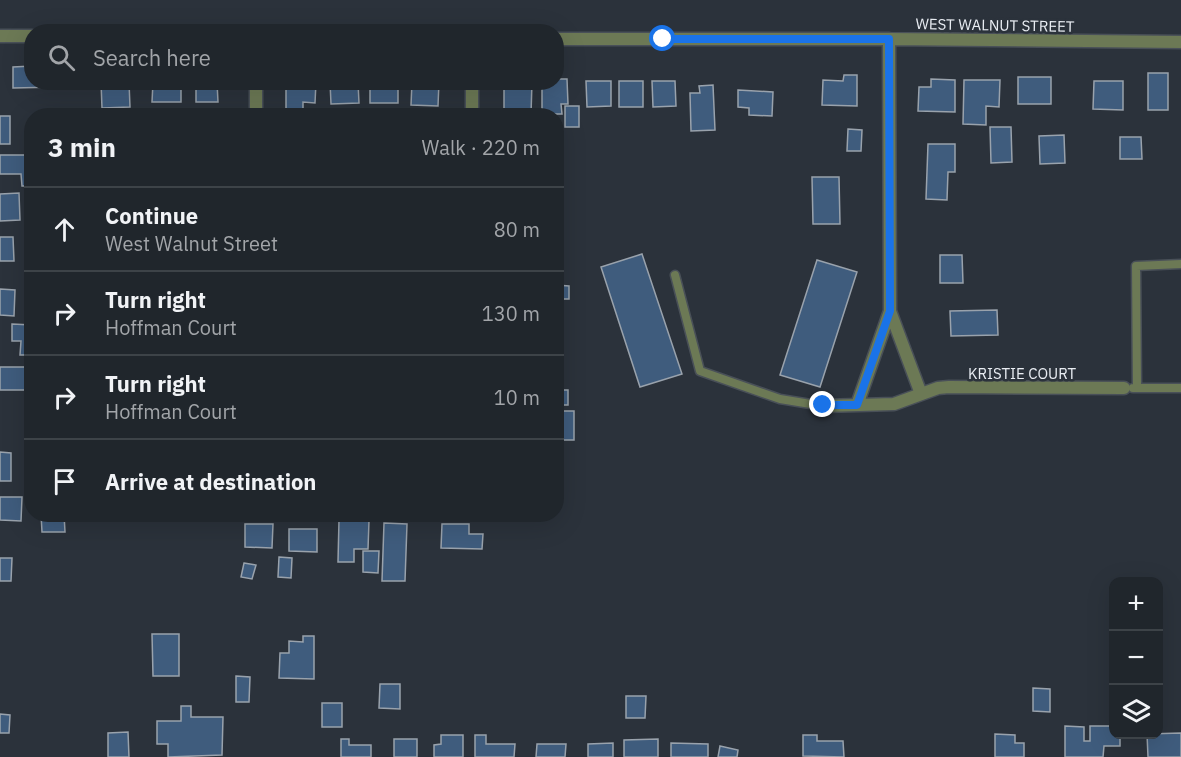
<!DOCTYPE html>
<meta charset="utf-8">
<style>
:root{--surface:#20262c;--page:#2d3238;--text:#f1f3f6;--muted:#a2a5a9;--line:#3d4348}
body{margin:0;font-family:"IBM Plex Sans",sans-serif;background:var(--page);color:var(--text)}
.controls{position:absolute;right:18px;bottom:18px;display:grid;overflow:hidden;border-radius:12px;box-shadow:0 6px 24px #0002}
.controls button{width:54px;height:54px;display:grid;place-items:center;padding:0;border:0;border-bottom:2px solid var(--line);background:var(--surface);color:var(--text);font:30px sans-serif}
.stop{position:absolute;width:18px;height:18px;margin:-14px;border:4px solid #1a73e8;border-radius:50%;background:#fff}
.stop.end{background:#1a73e8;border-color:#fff;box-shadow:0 2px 6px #0008}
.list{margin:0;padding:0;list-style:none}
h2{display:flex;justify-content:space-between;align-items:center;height:78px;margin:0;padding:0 24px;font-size:26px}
h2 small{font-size:20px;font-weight:400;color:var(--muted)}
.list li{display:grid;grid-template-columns:39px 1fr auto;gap:18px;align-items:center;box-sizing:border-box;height:84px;padding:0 24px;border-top:2px solid var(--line)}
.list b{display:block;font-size:22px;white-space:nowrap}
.list p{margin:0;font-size:20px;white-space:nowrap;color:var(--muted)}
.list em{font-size:20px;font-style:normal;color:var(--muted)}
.icon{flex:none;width:33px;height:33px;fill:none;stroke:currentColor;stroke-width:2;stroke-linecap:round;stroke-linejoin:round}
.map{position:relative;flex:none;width:1181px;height:757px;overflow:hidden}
.search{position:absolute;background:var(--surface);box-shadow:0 6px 24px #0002;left:24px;top:24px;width:540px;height:66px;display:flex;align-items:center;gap:15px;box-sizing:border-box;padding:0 21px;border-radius:24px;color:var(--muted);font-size:22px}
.panel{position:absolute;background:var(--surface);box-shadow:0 6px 24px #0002;left:24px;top:108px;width:540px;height:414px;border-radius:24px}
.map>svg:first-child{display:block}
.building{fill:#3f5c7d;stroke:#99a2ac;stroke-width:1.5}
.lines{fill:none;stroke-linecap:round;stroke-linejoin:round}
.lane-casing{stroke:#495058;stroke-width:11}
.street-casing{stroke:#495058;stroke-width:15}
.lane{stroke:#6c7955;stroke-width:8}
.street{stroke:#6c7955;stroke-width:12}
.route{stroke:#1a73e8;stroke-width:8}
.labels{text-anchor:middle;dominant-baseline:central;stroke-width:5;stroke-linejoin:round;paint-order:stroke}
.street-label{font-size:15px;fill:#e9edf3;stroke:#2b323b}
</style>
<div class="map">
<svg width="1181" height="757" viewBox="0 0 1181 757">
<rect width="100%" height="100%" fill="#2b323b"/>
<path class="building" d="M32 66V82H58V87L13 88V67Z
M1148 73H1168V110H1148Z
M844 75H857V106L822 105 823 80 843 81Z
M1018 77H1051V104H1018Z
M556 79H567L568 104H561L562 114H542V82H556Z
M931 79 955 80V112L918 111 919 87H931Z
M964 80H1000L999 107 986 106V125L963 124Z
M586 81H611V106L587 107Z
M619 81H643V107H619Z
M652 81H675L676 106 653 107Z
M1094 81H1123V110L1093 109Z
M101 82H129L130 107 102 108Z
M153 82H181V102H152Z
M196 82H217L218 102H196Z
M286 82H316L315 103 303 102V116H286Z
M330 82H358L359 103 331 104Z
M370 82H398V103H370Z
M412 82H439L438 106 411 105Z
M504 82H532L531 114H504Z
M713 85 715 130 691 131 690 93H700L699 86Z
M738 90 773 92 772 116 749 115V108L738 107Z
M565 106H579V127H565Z
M0 116H10V144H0Z
M990 127H1011L1012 162 991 163Z
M848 129 862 130 861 151H847Z
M1064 135 1065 163 1040 164 1039 136Z
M1120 137H1141L1142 159H1120Z
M928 144H955V172H948L947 200 926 199Z
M0 155H32V186H22L21 174H0Z
M812 177H839L840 224H813Z
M19 193 20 220 0 221V194Z
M0 237H13L14 261H0Z
M642 254 682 374 640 387 601 267Z
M940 255H962L963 283H940Z
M817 260 857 272 820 387 780 375Z
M556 285 569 286V299H556Z
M0 289 15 290 14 316 0 315Z
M997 310 998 335 951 336 950 311Z
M12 324 32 325V355H20L21 341H12Z
M0 367H27V390H0Z
M556 390H568V405H556Z
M556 411H574V440H556Z
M0 452 11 453V481H0Z
M0 497H22L21 521 0 520Z
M41 514H64L65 532H42Z
M177 514H208V519L177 520Z
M339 520 369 521 368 549H354V562H338Z
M384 523 407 524 405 581H382Z
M245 524H273L272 548 245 547Z
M442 524H469V534H483L482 549 441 548Z
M289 529H317V552L289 551Z
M363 551H379L378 573 363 572Z
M279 557 292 558 291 578 278 577Z
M0 558H12L11 581H0Z
M244 563 256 565 252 579 241 577Z
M152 634H179V676H153Z
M303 636H314V679L279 678 280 653H289V641L303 642Z
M236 676 250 677 249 702H236Z
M380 684H400V709L379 708Z
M1033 688 1050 689V712L1033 711Z
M626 696H646L645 718H626Z
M322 703H342V727H322Z
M181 706H191V717H223L222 755 168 757V744H157V721H181Z
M0 714 10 715 9 733H0Z
M1065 726 1084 727V741H1090V726H1114V734H1120V746H1104L1103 757H1065Z
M128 732 129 757H108V733Z
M1181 733V757H1148L1147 734Z
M995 734 1015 735V743H1024V757H995Z
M441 735H463V757H434V745L441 744Z
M475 735H486V744H515L514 757H475Z
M803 735H817V741H843L844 757 803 756Z
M341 739H349V745H371V757H341Z
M394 739H417V757H394Z
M658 739V757H624V740Z
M613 743V757H588V744Z
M671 743 708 744V757H671Z
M537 744H566L565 757H536Z
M720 746 738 750 737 757H718Z"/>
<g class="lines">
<defs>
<path id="lane" d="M675 275 700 371 780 399 823 406
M1133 388H1181
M1137 388 1136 266 1181 264"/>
<path id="street" d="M0 36H32
M556 39H889L1181 42
M472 82V116
M256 116V82
M890 311 921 394
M857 405 890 311 889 39
M823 406 894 404 938 388 949 387 1124 388"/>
</defs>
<use href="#lane" class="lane-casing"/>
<use href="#street" class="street-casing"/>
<use href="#lane" class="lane"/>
<use href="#street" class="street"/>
</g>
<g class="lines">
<path class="route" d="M663 39H889L890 311 857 405H823"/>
</g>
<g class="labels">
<g class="street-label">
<text transform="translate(995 25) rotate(1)">WEST WALNUT STREET</text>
<text x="1022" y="373">KRISTIE COURT</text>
</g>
</g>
</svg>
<div class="controls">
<button>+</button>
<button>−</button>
<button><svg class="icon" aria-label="layers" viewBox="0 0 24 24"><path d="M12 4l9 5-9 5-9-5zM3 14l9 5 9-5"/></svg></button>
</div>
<div class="stop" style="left:663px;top:39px"></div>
<div class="stop end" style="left:823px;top:405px"></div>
<div class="search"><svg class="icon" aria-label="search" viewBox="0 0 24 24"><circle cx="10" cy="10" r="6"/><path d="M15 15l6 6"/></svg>Search here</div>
<section class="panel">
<h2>3 min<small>Walk · 220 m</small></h2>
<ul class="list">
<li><svg class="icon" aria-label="ahead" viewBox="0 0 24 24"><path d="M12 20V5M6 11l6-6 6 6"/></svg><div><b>Continue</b><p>West Walnut Street</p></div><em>80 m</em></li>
<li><svg class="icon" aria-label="right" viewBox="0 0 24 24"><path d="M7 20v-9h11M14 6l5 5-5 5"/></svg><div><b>Turn right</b><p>Hoffman Court</p></div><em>130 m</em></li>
<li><svg class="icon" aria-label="right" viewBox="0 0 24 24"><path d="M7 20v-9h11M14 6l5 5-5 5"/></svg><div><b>Turn right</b><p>Hoffman Court</p></div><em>10 m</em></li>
<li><svg class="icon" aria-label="arrive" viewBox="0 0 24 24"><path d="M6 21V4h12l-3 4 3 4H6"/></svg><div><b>Arrive at destination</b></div></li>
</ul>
</section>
</div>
